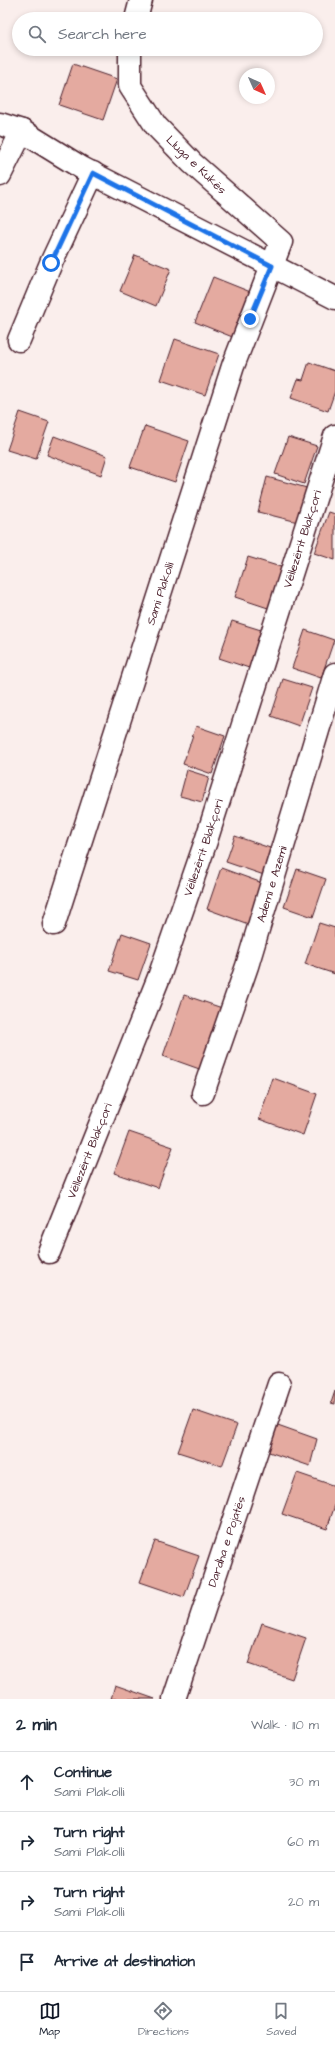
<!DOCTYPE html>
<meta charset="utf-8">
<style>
:root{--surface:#fff;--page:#f6f6f7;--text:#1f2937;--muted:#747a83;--line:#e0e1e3;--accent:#111827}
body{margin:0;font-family:"Architects Daughter",sans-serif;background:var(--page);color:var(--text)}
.compass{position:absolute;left:239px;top:68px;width:36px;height:36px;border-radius:50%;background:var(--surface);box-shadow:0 2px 6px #0003;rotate:135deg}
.stop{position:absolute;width:12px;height:12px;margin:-9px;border:3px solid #1a73e8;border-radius:50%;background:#fff}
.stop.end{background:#1a73e8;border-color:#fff;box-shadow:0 1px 4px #0008}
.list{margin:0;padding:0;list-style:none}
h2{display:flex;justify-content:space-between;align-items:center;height:52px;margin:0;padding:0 16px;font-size:17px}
h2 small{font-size:13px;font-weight:400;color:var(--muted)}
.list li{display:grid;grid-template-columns:26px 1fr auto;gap:12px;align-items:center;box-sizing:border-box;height:60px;padding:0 16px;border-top:1px solid var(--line)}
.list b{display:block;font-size:15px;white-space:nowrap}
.list p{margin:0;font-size:13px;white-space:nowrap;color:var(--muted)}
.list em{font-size:13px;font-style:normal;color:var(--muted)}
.icon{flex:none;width:22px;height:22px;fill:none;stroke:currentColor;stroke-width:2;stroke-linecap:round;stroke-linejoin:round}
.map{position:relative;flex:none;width:335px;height:1699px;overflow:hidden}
.search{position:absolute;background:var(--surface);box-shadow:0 2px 6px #0003;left:12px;right:12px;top:12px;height:44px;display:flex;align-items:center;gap:10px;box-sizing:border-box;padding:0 14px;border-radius:22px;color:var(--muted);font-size:15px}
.sheet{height:292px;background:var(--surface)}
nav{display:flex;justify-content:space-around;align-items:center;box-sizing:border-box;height:56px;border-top:1px solid var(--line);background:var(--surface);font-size:11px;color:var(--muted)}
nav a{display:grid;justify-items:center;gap:2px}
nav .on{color:var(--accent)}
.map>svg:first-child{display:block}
.building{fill:#e4aaa0;stroke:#4a1f2b}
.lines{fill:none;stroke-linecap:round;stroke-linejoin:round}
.minor-casing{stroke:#4a1f2b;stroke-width:25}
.tertiary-casing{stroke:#4a1f2b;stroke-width:25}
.minor{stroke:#fff;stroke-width:22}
.tertiary{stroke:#fff;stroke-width:22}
.route{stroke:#1a73e8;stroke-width:5}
.labels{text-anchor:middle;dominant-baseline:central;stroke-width:3;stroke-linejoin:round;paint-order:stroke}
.street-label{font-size:12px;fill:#4a1f2b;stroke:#fff}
</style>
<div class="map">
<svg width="335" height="1699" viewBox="0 0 335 1699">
<rect width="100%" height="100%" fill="#faeeec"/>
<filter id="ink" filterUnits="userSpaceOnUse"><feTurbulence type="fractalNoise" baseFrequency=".025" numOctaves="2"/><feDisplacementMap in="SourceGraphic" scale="8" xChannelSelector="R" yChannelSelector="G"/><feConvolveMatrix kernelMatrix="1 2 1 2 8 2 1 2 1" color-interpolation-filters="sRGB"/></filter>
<g filter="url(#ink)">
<path class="building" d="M73 64 117 79 103 120 59 105Z
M135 255 171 269 156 306 120 291Z
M213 277 253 293 235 338 195 322Z
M175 339 219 354 205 395 161 380Z
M309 362 335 371V391L328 411 291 398 298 379 303 380Z
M20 412 49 422 36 459 7 450Z
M145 426 189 441 175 482 130 467Z
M54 436 107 456 101 475 47 455Z
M288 437 317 446 304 484 275 474Z
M267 477 307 488 298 522 258 512Z
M329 512 335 514V560L314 553Z
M248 557 284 568 271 609 235 597Z
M232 621 261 630 249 668 219 658Z
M305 630 334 640 321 678 292 668Z
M283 679 312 688 299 726 271 716Z
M196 726 225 736 212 774 183 764Z
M187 770 209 777 202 802 180 796Z
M235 836 273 849 264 875 226 862Z
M221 868 265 884 251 925 207 909Z
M297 869 326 879 313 917 284 907Z
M319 923 335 928V974L305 964Z
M122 933 151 943 138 980 109 971Z
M184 995 228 1010 205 1071 163 1056Z
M273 1078 317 1094 303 1135 259 1119Z
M129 1132 173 1147 158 1188 114 1173Z
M335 1391V1404L331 1403Z
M193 1410 237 1425 222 1466 178 1452Z
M275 1424 317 1439 310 1466 266 1451Z
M297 1473 335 1486V1505L327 1529 282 1514Z
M155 1541 199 1556 184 1597 140 1582Z
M262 1623 306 1638 292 1679 248 1664Z
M115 1685 155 1699H111Z"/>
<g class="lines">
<defs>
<g id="minor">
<path d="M136 19 141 0"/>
<path d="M0 175 22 131"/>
<path d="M19 340 51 263 93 173"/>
<path id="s1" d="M54 924 233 366 281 242 192 163 156 126 130 86V49"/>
<path id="s2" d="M203 1093 247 966 335 674"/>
<path id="s3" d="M49 1252 159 977 206 841 335 436"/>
<path id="s4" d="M174 1699 279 1384"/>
</g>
<path id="tertiary" d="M0 124 22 131 82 168 335 298"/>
</defs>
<use href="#minor" class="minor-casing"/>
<use href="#tertiary" class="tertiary-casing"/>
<use href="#minor" class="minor"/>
<use href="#tertiary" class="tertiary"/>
</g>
</g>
<g class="lines" filter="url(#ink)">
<path class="route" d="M51 263 93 173 272 266 250 319"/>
</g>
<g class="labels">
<g class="street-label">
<text transform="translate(196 165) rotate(44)">Lluga e Kukës</text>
<text stroke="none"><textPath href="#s3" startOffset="757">Vëllezërit Blakçori</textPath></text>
<text stroke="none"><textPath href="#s1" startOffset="347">Sami Plakolli</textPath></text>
<text stroke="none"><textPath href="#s3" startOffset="433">Vëllezërit Blakçori</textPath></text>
<text stroke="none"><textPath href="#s2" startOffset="220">Ademi e Azemi</textPath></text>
<text stroke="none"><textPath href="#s3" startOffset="109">Vëllezërit Blakçori</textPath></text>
<text stroke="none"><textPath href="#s4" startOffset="166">Dardha e Pojatës</textPath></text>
</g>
</g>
</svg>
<svg class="compass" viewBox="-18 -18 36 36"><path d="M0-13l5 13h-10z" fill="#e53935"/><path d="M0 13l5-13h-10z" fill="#747a83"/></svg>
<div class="stop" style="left:51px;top:263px"></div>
<div class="stop end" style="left:250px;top:319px"></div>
<div class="search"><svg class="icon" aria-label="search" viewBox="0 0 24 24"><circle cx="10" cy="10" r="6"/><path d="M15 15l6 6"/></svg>Search here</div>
</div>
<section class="sheet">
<h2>2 min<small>Walk · 110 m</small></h2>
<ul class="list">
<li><svg class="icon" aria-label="ahead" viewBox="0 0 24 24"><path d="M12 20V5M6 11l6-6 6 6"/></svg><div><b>Continue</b><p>Sami Plakolli</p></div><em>30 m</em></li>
<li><svg class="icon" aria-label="right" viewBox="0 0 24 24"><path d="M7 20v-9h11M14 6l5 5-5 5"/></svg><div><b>Turn right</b><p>Sami Plakolli</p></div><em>60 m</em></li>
<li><svg class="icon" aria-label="right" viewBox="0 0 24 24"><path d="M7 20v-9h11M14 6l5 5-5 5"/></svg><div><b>Turn right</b><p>Sami Plakolli</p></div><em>20 m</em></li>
<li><svg class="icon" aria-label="arrive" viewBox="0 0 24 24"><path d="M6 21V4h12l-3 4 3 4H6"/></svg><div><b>Arrive at destination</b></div></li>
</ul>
</section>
<nav>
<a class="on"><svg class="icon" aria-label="map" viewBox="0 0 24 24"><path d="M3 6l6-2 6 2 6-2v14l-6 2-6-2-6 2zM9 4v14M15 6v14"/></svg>Map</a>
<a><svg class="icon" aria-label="directions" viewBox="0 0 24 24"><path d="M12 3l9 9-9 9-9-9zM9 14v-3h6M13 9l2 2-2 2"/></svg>Directions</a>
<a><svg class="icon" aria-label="saved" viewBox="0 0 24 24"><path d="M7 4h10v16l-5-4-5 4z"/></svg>Saved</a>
</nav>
